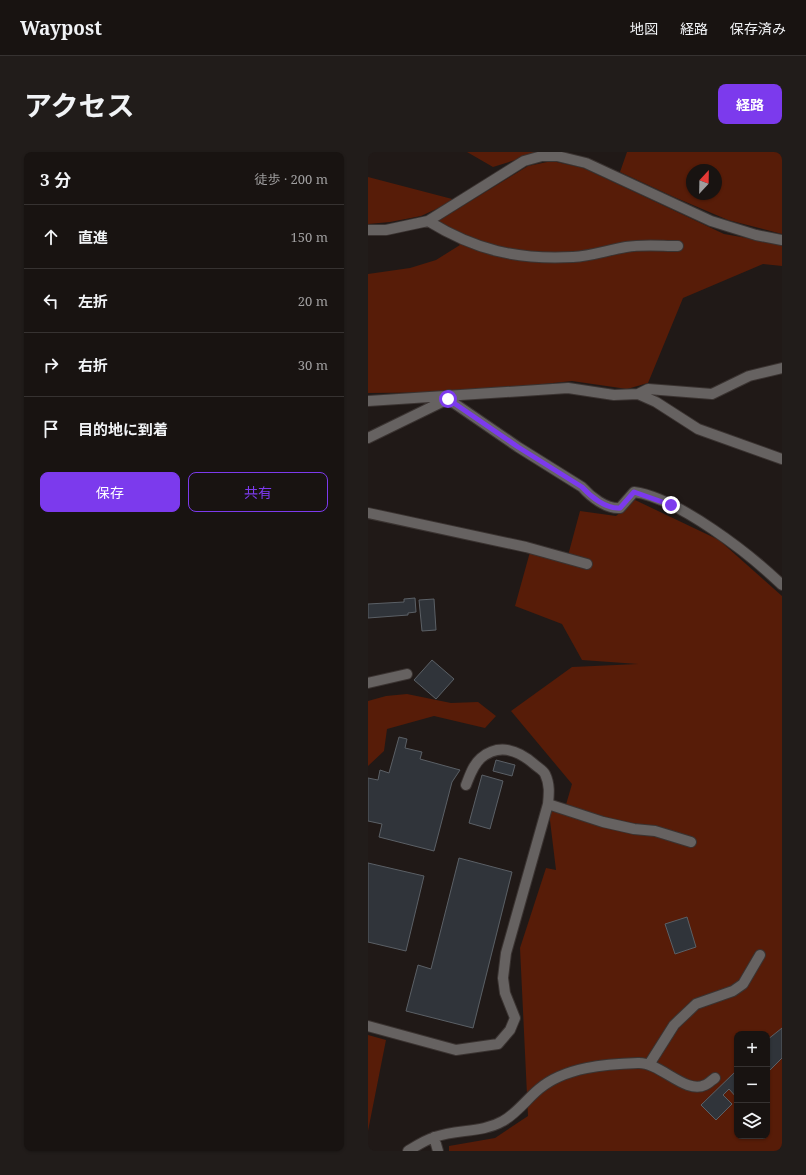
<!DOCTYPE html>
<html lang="ja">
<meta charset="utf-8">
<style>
:root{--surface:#181311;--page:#211c1a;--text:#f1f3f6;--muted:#9f9e9f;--line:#363231;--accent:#7c3aed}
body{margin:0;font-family:"Noto Serif","Noto Sans JP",serif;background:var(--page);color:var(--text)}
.controls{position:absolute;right:12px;bottom:12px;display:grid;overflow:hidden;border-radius:8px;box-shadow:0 1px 3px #0004}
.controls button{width:36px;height:36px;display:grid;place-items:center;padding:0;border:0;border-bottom:1px solid var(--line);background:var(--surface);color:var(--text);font:20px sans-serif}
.compass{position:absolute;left:318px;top:12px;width:36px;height:36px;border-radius:50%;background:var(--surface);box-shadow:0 1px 3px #0004;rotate:22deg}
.stop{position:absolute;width:12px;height:12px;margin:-9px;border:3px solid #7c3aed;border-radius:50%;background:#fff}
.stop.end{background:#7c3aed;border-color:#fff;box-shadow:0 1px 4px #0008}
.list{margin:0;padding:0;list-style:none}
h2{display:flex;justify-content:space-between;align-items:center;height:52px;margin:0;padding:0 16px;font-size:17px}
h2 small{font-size:13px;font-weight:400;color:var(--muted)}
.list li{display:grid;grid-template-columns:26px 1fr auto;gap:12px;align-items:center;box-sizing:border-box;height:64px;padding:0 16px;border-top:1px solid var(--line)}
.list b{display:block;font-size:15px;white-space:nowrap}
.list em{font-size:13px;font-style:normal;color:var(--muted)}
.actions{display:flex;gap:8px;padding:12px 16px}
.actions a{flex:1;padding:9px 0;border:1px solid var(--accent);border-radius:8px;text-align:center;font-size:14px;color:var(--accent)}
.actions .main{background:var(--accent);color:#fff}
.icon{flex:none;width:22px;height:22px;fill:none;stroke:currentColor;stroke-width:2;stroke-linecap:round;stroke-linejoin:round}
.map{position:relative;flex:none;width:414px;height:999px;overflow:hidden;border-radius:8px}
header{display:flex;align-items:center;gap:24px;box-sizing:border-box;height:56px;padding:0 20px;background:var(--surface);border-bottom:1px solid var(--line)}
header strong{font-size:19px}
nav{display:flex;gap:22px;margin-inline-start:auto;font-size:14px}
.intro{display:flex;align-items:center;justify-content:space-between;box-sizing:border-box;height:96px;padding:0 24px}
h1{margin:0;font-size:28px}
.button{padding:10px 18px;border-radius:8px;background:var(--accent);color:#fff;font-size:14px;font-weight:700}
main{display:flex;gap:24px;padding:0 24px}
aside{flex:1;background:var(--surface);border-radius:8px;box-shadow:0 1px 3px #0004}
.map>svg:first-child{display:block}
.green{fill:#571c08;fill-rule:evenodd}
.building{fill:#30343a;stroke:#5b6066}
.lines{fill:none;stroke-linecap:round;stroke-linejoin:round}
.minor-casing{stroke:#3a3331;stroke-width:12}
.minor{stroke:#666261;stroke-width:10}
.route{stroke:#7c3aed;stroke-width:5}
</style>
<header>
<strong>Waypost</strong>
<nav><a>地図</a><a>経路</a><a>保存済み</a></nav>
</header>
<div class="intro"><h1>アクセス</h1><a class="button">経路</a></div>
<main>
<aside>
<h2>3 分<small>徒歩 · 200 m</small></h2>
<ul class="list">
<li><svg class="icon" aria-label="ahead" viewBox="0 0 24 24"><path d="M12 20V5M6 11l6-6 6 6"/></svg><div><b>直進</b></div><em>150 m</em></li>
<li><svg class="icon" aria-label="left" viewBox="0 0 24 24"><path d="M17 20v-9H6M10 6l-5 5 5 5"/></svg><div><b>左折</b></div><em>20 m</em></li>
<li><svg class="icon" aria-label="right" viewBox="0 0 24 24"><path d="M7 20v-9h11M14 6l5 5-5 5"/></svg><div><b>右折</b></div><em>30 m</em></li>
<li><svg class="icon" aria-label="arrive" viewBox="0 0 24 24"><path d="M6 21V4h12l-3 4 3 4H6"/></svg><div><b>目的地に到着</b></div></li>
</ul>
<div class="actions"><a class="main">保存</a><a>共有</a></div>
</aside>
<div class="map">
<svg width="414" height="999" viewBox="0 0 414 999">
<rect width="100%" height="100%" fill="#201917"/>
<path class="green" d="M99 0H173L125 15Z
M259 0H414V82L360 68 306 45 252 20ZM324 18H348V42H324Z
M184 9 215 16 356 82 414 92V114L395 112 315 146 280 231 259 237 204 229 98 240 0 241V122L42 116 68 108 92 93 67 71 160 14Z
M0 25 88 48 53 64 22 70 0 72Z
M267 348 351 388 414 444V999H81V994L127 986 160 964 152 796 178 716 188 718 180 652 197 656 204 632 143 559 204 515 270 512 214 508 194 472 147 454 162 400 198 411 212 359 248 364ZM369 882H399V984H369Z
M39 542 83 551 110 550 128 564 117 576 66 564 19 577 16 599 0 614V549L18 544Z
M0 883 18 888 0 979Z"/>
<path class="building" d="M47 446 48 460 40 461V463L0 466V452L36 450V447Z
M66 447 68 478 54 479 51 448Z
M64 508 86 527 68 547 46 528Z
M31 585 39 587 37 596 54 600 52 607 92 618 84 630 66 699 11 685 14 672 0 669V626L10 628 12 618 21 621Z
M128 608 147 613 144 624 125 619Z
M114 623 135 629 122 677 101 671Z
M91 706 144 720 105 876 38 859 50 813 63 817Z
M0 711 56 724 38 799 0 790Z
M319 765 328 795 307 802 297 772Z
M414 876V906L399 921V888Z
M369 918V946L361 937 355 943 364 952 348 968 333 953Z"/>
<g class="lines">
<defs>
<path id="minor" d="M60 69C107 98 149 108 205 105 223 104 240 98 258 95 275 92 293 94 310 94
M0 78H18L60 69 156 9 174 4H189L218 11 343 69 388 83 414 88
M270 242 280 237 344 242 381 224 414 216
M80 247 150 295 214 335C223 345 238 357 252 356L266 340C310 346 382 402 414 433
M0 249 200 236 246 243 270 242 288 250 330 277 414 307
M0 286 80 247 81 243
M0 361 158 395 219 412
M0 531 39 522
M180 652 235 670 266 677 287 679 323 690
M0 874 88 898 130 892 142 878 147 866 137 841 135 826 138 801 180 652C181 642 182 632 177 622 175 618 169 615 166 612 150 598 131 591 113 606 105 613 102 623 98 633
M282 911 306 873 328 852 365 839 375 832 392 803
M66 985 70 999
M40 999C48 994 57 988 67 985 89 977 114 981 135 969 148 962 159 947 171 937 197 915 238 912 270 911 292 910 318 943 337 933 340 932 344 928 347 926"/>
</defs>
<use href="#minor" class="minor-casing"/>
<use href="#minor" class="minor"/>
</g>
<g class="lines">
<path class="route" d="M80 247 150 295 214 335C223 345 238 357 252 356L266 340 303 353"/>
</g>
</svg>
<div class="controls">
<button>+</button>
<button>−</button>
<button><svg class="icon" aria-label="layers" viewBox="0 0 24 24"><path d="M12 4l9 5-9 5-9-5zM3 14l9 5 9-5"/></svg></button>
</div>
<svg class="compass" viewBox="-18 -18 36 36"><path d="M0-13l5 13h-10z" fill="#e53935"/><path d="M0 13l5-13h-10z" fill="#9f9e9f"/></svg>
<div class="stop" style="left:80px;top:247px"></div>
<div class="stop end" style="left:303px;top:353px"></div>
</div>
</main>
